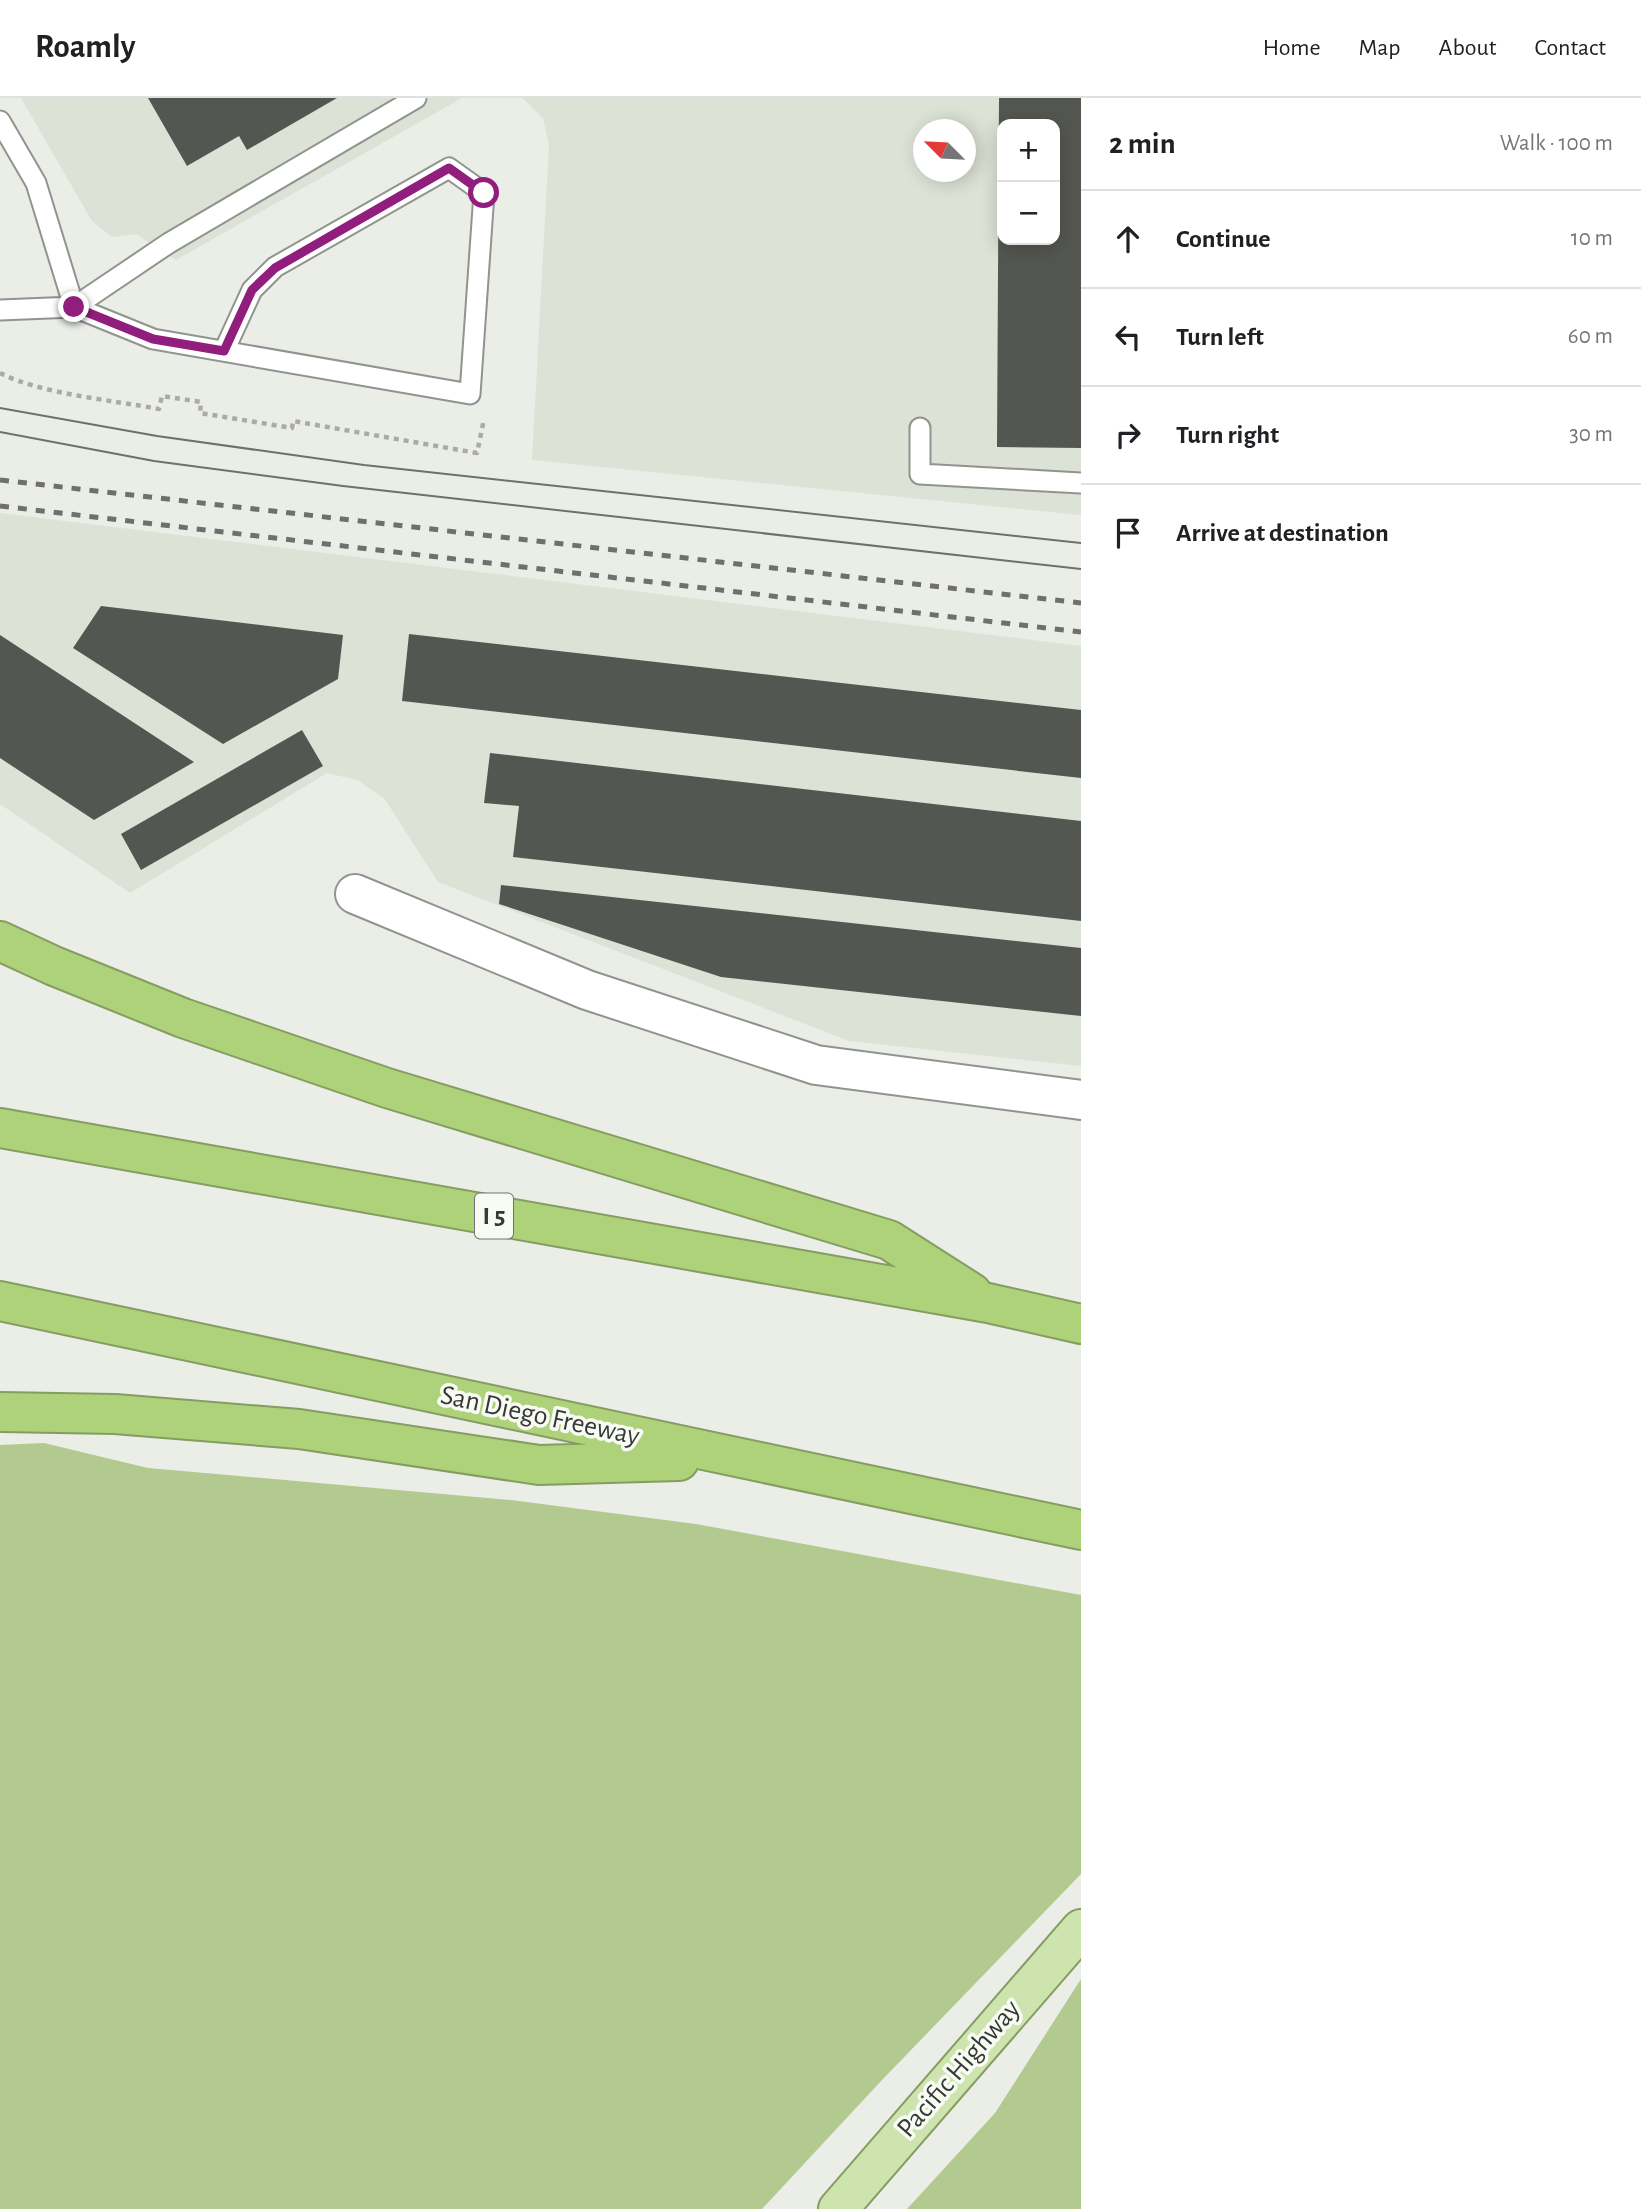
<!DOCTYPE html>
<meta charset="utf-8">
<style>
:root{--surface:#fff;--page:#f2f2f2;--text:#202124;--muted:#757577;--line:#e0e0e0}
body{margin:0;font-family:"Alegreya Sans",sans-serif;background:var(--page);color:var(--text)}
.controls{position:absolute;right:21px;top:21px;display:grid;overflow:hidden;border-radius:14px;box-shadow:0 4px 18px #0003}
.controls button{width:63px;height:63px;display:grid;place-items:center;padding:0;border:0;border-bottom:2px solid var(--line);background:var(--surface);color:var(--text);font:35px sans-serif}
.compass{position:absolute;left:913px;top:21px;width:63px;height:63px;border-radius:50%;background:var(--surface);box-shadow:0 4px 18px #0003;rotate:294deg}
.stop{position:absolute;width:21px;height:21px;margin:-16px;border:5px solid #911e7d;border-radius:50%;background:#fff}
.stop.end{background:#911e7d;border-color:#fff;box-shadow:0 2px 7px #0008}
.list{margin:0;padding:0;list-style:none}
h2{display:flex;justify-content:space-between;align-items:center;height:91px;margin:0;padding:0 28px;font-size:30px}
h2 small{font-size:23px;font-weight:400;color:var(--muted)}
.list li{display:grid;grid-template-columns:46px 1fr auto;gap:21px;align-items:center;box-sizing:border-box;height:98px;padding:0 28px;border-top:2px solid var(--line)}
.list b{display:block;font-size:26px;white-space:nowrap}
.list em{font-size:23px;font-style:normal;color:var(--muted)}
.icon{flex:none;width:38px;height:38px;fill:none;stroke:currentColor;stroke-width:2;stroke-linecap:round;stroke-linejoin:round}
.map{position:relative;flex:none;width:1081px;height:2111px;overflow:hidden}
header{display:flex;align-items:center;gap:42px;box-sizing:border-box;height:98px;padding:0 35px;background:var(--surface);border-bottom:2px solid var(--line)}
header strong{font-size:33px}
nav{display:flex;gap:38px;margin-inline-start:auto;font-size:24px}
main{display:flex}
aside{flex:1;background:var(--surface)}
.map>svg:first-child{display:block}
.built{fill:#dce2d5;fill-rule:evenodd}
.green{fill:#b2ca90}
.building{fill:#545751;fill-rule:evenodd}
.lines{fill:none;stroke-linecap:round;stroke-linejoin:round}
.lane-casing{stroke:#91948e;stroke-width:23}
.street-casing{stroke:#91948e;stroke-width:42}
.primary-casing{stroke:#859c62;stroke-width:42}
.highway-casing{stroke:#859c62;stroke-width:42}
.path{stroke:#aaaba7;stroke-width:4.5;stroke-dasharray:5 5;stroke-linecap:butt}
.lane{stroke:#fff;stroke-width:19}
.street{stroke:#fff;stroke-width:38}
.primary{stroke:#cee4af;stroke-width:38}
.highway{stroke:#aed279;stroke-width:38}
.tram{stroke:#6f706d;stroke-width:2}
.rail{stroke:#6f706d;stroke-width:5;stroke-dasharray:9 9;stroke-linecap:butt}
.route{stroke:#911e7d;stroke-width:9}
.labels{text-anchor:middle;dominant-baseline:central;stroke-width:7;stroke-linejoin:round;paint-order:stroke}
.shield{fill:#f8fbf4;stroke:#727370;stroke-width:2}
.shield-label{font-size:26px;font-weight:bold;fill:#383937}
.street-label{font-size:28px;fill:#383937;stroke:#f8fbf4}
</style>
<header>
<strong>Roamly</strong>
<nav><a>Home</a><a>Map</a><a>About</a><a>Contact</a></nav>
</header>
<main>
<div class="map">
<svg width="1081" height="2111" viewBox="0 0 1081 2111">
<rect width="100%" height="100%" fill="#ebede7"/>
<path class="built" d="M21 0H462L176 162 136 136 112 139 92 123Z
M522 0H1081V417L532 362 549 47 543 20ZM1002 26H1055V142H1002ZM923 32H965V74H923Z
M0 415 1081 548V968L849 943 438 784 384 700 357 682 327 675 130 795 0 706Z"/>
<path class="green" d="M44 1345 148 1370 511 1402 696 1426 1081 1497V1776L882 1982 762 2111H0V1347Z
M1081 1881V2111H907L995 2015Z"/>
<path class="building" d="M148 0H337L247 52 239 38 187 68Z
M999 0H1081V350L997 349ZM1002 26H1055V142H1002Z
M101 508 343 537 338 581 223 646 73 550Z
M409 536 1081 612V680L402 603Z
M0 537 194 664 94 722 0 660Z
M302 632 323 668 141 772 121 736Z
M490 655 1081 723V823L513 759 519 708 484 705Z
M501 787 1081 850V918L721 879 499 806Z"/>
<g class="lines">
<defs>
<path id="lane" d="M0 23 36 85 74 209 169 145 416 0
M0 212 74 209 153 241 470 296 484 95 449 70 275 169 252 192 224 253
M920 330V376L1081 385"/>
<path id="street" d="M355 796 587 892 816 967 1081 1002"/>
<path id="primary" d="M838 2111 1081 1831"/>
<path id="highway" d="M0 843 54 868 183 920 387 990 889 1142 972 1195
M0 1030 988 1205 1081 1226
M0 1203 1081 1432
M0 1314 115 1316 299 1331 539 1367 679 1363"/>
</defs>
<use href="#lane" class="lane-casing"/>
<use href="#street" class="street-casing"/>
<use href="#primary" class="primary-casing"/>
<use href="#highway" class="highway-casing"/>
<path class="path" d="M0 275C41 296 112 302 159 311L162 298 201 304 200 315 292 330 293 323 477 355 484 321"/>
<use href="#lane" class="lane"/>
<use href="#street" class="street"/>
<use href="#primary" class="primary"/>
<use href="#highway" class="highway"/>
<path class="tram" d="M0 310 157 338 364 367 1081 445
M0 334 154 363 343 388 1081 471"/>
<path class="rail" d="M0 382 1081 505
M0 408 1081 534"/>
</g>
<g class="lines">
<path class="route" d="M74 209 153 241 224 253 252 192 275 170 449 70 484 95"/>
</g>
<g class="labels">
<rect class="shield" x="475" y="1095.5" width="38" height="45" rx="5"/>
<g class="shield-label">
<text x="494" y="1118">I 5</text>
</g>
<g class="street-label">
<text transform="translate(540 1318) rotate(12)">San Diego Freeway</text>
<text transform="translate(959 1971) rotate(-49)">Pacific Highway</text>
</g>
</g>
</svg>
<div class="controls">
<button>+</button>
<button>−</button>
</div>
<svg class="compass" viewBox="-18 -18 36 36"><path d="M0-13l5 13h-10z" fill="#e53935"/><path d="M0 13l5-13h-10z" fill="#757577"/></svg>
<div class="stop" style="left:484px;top:95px"></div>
<div class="stop end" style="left:74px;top:209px"></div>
</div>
<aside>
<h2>2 min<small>Walk · 100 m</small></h2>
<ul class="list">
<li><svg class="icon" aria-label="ahead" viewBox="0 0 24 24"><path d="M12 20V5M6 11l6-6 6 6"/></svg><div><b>Continue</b></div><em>10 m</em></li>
<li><svg class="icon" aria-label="left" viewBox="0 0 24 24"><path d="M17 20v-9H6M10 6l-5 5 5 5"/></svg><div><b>Turn left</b></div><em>60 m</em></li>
<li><svg class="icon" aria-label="right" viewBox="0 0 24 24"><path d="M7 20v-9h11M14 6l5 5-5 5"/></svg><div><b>Turn right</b></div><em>30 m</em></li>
<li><svg class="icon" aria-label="arrive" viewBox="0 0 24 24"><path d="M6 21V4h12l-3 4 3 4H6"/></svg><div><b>Arrive at destination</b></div></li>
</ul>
</aside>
</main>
